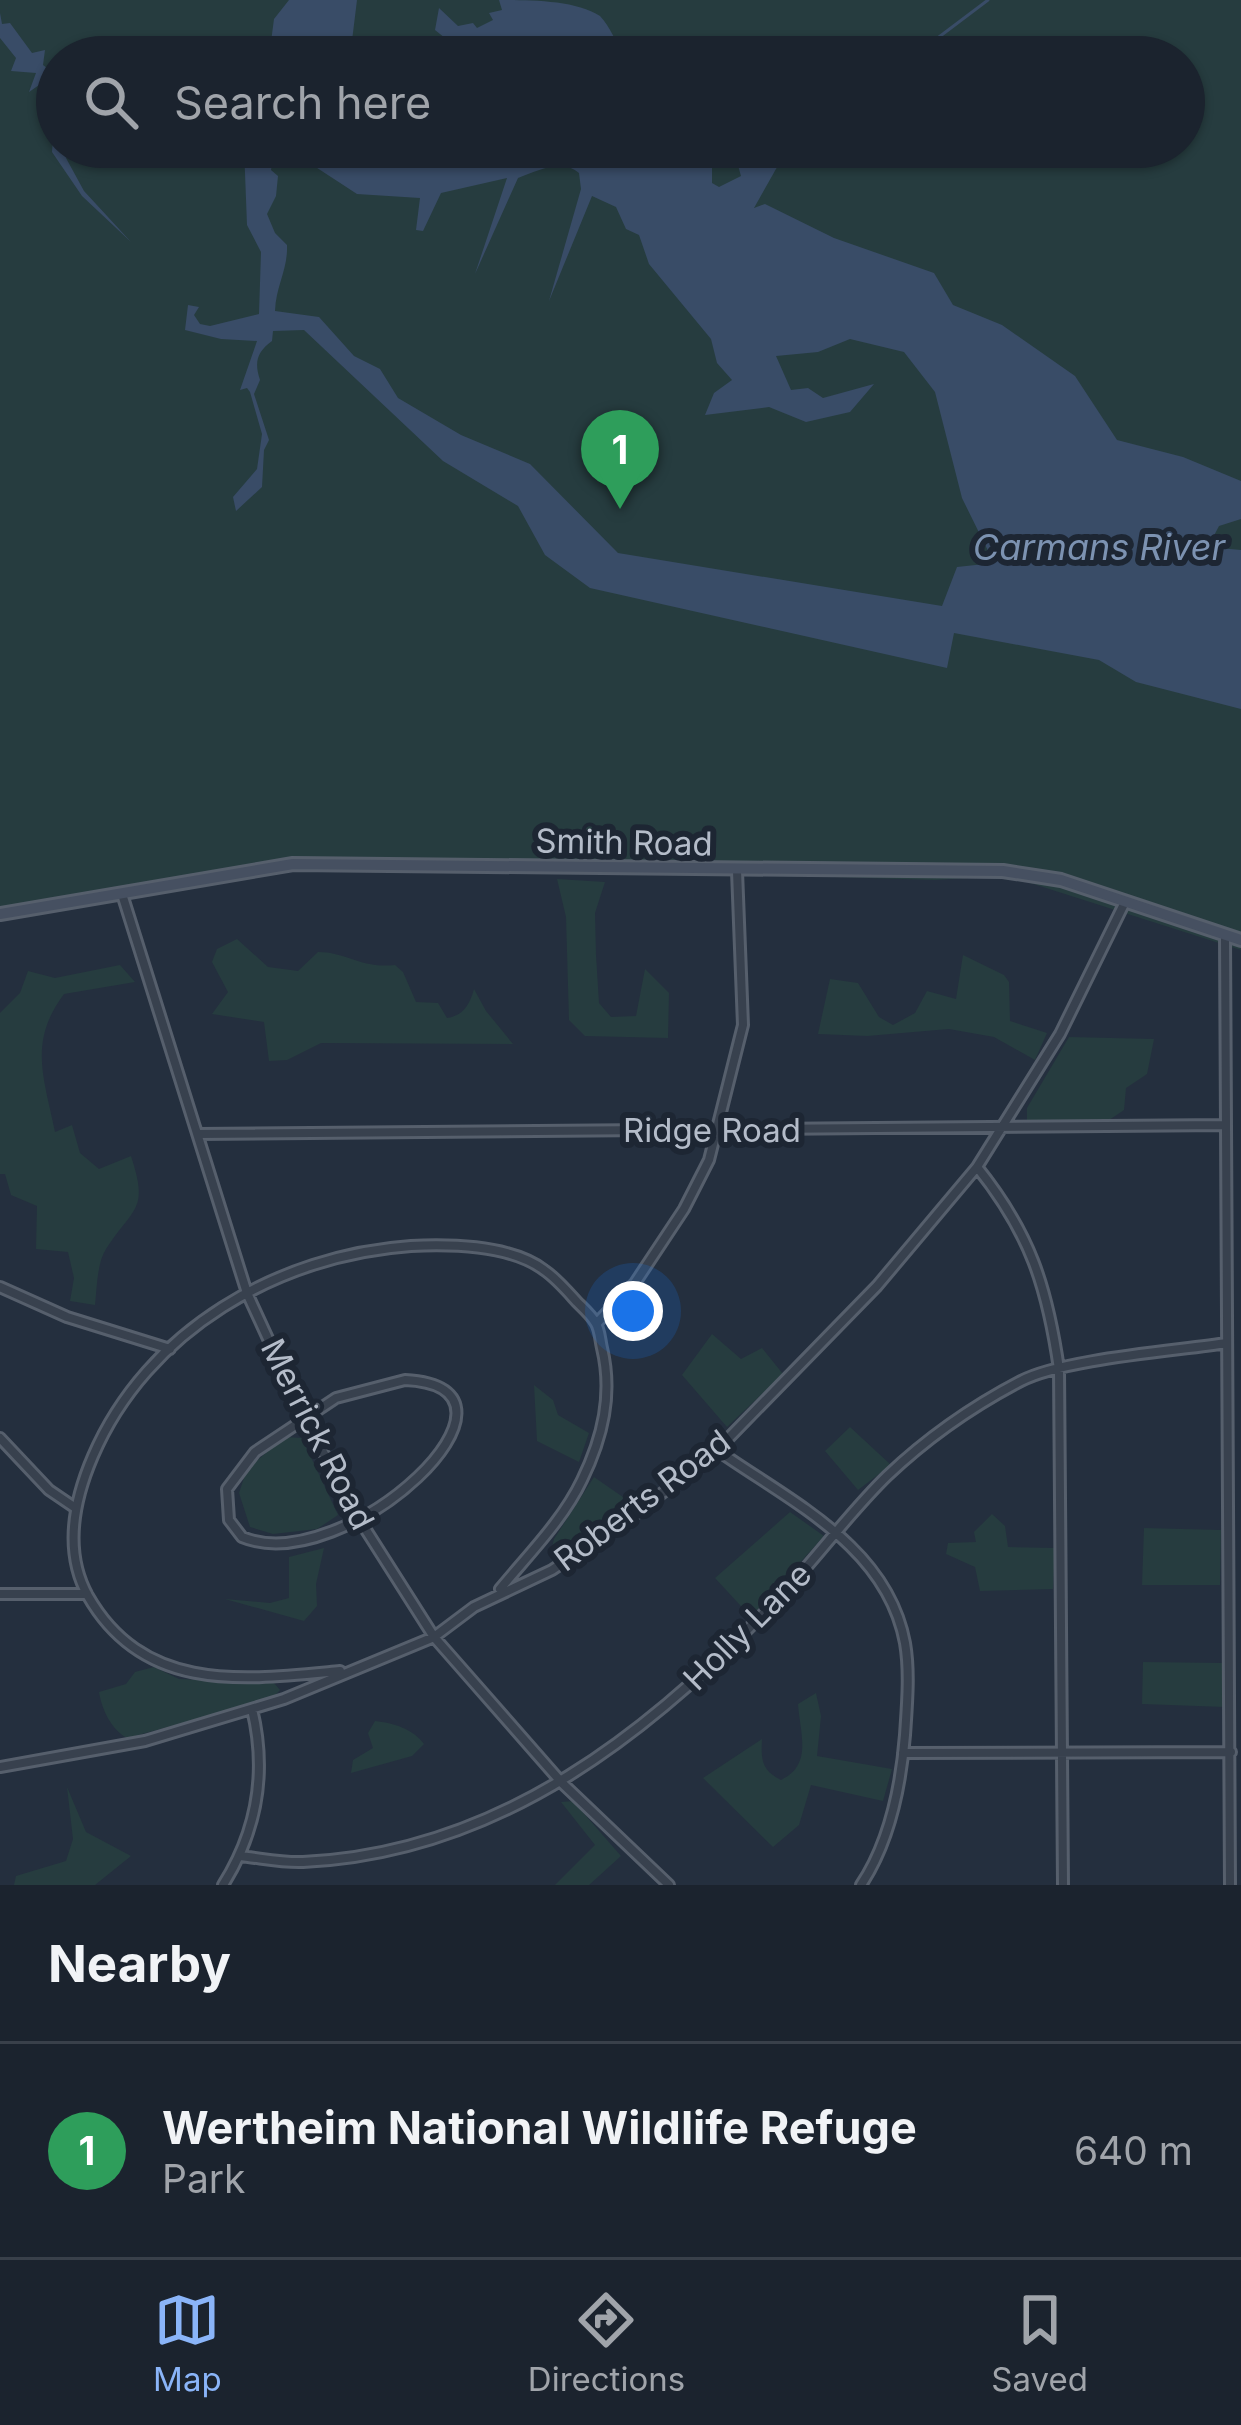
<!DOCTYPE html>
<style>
:root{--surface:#1b232e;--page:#242b36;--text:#f1f3f6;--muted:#a0a4aa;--line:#39404a;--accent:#8ab4f8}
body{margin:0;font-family:Inter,sans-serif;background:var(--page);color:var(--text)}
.you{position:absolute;left:633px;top:1311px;width:42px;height:42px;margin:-30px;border:9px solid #fff;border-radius:50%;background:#1a73e8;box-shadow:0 0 0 18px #1a73e833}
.badge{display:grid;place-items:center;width:78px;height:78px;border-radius:50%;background:var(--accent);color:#fff;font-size:39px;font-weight:700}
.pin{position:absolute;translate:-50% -99px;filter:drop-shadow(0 3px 6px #0008)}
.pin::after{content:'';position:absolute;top:63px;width:42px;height:36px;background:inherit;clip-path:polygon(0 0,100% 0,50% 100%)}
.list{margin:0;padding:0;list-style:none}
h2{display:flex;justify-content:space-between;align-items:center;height:156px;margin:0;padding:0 48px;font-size:51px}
h2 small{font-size:39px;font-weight:400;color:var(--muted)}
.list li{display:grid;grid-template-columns:78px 1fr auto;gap:36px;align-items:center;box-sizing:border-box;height:216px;padding:0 48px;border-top:3px solid var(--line)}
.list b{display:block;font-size:45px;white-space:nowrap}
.list p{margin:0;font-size:39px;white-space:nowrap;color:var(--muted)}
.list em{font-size:39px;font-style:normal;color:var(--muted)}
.icon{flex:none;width:66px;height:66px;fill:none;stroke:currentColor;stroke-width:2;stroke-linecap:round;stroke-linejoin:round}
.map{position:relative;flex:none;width:1241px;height:1885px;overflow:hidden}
.search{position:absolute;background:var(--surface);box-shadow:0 3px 9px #0004;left:36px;right:36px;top:36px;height:132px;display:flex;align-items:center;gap:30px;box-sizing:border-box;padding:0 42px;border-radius:66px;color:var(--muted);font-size:45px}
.sheet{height:372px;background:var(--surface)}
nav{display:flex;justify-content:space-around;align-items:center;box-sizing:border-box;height:168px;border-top:3px solid var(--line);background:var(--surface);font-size:33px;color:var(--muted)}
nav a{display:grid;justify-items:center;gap:6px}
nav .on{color:var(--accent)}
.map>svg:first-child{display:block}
.green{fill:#263c3f;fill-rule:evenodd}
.water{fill:#394c67}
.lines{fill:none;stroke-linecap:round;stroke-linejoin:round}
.stream{stroke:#394c67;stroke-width:3}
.street-casing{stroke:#565f6c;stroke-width:14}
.secondary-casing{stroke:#565f6c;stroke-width:16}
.street{stroke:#38414e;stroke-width:8}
.secondary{stroke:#465061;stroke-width:10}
.labels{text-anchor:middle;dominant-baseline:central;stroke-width:12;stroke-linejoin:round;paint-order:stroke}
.street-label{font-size:33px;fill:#b4bcc9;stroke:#1d2633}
.water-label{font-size:36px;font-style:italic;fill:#7c92b1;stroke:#1d2633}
</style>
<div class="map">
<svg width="1241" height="1885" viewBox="0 0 1241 1885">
<rect width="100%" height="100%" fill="#242f3e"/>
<path class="green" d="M0 0H1241V950L1024 881 984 877 935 880 765 875 235 871 0 911ZM57 57H1184V147H57Z
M557 879 605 882 595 913 596 955 599 1003 611 1017 636 1016 645 969 669 993 668 1038 585 1036 569 1020 566 917Z
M237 939 268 967 298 971 318 952C347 952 361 969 395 965L403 972 416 1002 438 1003 447 1018C463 1016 470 1004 474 989L486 1011 513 1044 321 1043 287 1060 269 1061 264 1022 212 1014 228 992 212 962 217 949Z
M963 955 1004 975 1009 982 1010 1021 1047 1033 1035 1060 994 1037 949 1029 867 1036 818 1034 830 979 858 983 879 1017 893 1025 915 1013 927 991 956 999Z
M120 965 135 982 64 994C28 1042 44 1078 55 1132L72 1125 80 1153 99 1169 131 1156C149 1211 134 1206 106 1249 97 1263 97 1288 95 1305L70 1301 74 1278 68 1252 36 1249 37 1206 11 1195 5 1174H0V1013L20 993 28 971 55 978Z
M1069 1037 1154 1039 1147 1074 1126 1088 1124 1110 1109 1120 1027 1122V1108Z
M712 1334 741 1359 762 1348 783 1374 727 1427 682 1375Z
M534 1385 553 1400 558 1415 589 1433 579 1462 537 1441Z
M850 1427 891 1465 858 1490 825 1451Z
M285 1437 302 1438 338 1515 317 1529 273 1534 250 1527 239 1493 247 1469Z
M594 1477 633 1504 570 1553 556 1555 551 1551 554 1539Z
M790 1512 824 1536 751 1617 715 1578Z
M992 1514 1005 1526 1008 1547 1055 1548 1053 1589 980 1591 975 1567 946 1554 948 1543 976 1542 974 1532Z
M1144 1528 1221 1530 1220 1585H1142Z
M324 1548 316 1584 317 1606 304 1621 225 1599 270 1603 289 1598V1557Z
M1143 1662 1223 1663 1225 1707 1142 1704Z
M154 1667 179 1679 274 1683 280 1690 272 1699 127 1738C111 1729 102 1710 99 1692L126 1684 135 1672Z
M816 1693 821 1716 817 1756 892 1769 883 1801 811 1785 799 1825 773 1847 703 1778 762 1739C761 1759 761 1770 781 1780 813 1765 800 1734 798 1704Z
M375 1721C394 1723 413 1729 424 1744L412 1756 351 1773 353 1760 373 1748 368 1733Z
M67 1787 86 1832 131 1856 95 1885H14L16 1876 66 1861 73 1839Z
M573 1801 621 1856 589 1885H555L595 1845 561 1802Z"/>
<path class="water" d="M289 0H357L350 57H269L274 19Z
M499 0C529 0 576 0 600 16 610 26 617 45 625 57 606 57 585 60 566 57 553 55 541 47 528 46 496 41 500 73 458 36L450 42 435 30 439 8 458 26 473 23 477 28 493 20 489 13 502 10Z
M0 13 2 24 10 23 32 53 45 50 43 65C65 80 57 120 57 147L64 153 73 147 66 158 84 191 131 242 82 196 52 152 55 107 42 83 29 92 36 73 11 71 16 58 0 38Z
M244 147H275L271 170 278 176 276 196 267 214 275 233 287 245C288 270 276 285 275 311L319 317 354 356 380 369 398 398 461 435 530 464 618 553 942 606 957 567 994 563 962 498 935 392 904 352 850 339 818 352 776 356 791 390 808 388 823 398 874 384 850 412 806 422 769 407 705 415 714 393 732 380 717 363 711 339 649 264 639 235 626 229 616 207 592 196 549 301 581 189 579 173C561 158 538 171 518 178L475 274 507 178 441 193 423 231 416 230 420 198 357 194 285 147H681L712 165V183L719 187 741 176 737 162 742 147H821L813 163 805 158 798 166 785 153 754 208 765 204 834 238 934 273 953 305 1002 325 1075 376 1117 440 1183 457 1241 481V519L1219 526 1208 547 1241 550V709L1136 682 1099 660 954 633 947 668 590 588 545 555 518 506 443 461 304 330 273 331 272 341C257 352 254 362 260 380L254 394 269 440 264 450 262 487 236 511 233 497 257 469 262 434 250 392 247 388 240 390 257 341 221 339 185 330 188 305 199 307 194 315 200 324 210 326 259 314 261 252 247 225Z"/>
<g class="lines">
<path class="stream" d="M927 46 988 0"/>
<defs>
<path id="street" d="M122 894 247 1293 304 1417 359 1519 434 1637 562 1783 669 1885
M1225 936 1230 1885
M198 1134 1226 1125
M977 1167C1030 1233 1047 1286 1059 1369L1063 1885
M0 1287 67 1317 170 1349
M597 1323 635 1283 684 1209 709 1160 743 1025 737 871
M405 1380C553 1387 345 1580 242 1537L229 1520 227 1489 255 1452 336 1398Z
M0 1438 49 1490 74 1507
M717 1450C791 1502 887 1546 905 1643 910 1672 907 1705 905 1735 901 1785 889 1843 861 1885
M0 1594H87
M340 1671C244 1680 144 1694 88 1596 63 1551 74 1500 93 1456 147 1330 279 1255 411 1246 452 1244 511 1245 544 1270 556 1278 567 1291 577 1302 583 1308 591 1315 595 1322 600 1329 600 1340 602 1348 613 1394 603 1437 582 1480 563 1520 528 1555 500 1589
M903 1753 1231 1752
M0 1767 145 1741 284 1699 434 1637 474 1607 552 1570 633 1516 717 1450 877 1286 977 1167 1060 1034 1125 902
M239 1856C260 1858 282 1863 303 1862 500 1853 654 1731 784 1592 819 1555 850 1512 887 1476 926 1439 973 1406 1021 1381 1063 1359 1175 1351 1227 1343
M223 1885C257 1831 267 1771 252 1709"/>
<path id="secondary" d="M0 914 293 864 1003 871 1061 880 1241 940"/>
</defs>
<use href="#street" class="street-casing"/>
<use href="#secondary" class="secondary-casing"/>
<use href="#street" class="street"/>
<use href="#secondary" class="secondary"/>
</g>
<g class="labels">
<g class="street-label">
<text transform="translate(624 842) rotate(1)">Smith Road</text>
<text x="712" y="1130">Ridge Road</text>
<text transform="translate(318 1434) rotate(63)">Merrick Road</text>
<text transform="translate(642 1500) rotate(-37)">Roberts Road</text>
<text transform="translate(747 1626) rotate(-45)">Holly Lane</text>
</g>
<g class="water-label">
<text x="1099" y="547">Carmans River</text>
</g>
</g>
</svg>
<div class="you"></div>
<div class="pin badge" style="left:620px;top:509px;background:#2e9e5b">1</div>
<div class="search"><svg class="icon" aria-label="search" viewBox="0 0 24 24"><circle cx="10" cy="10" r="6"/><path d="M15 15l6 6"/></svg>Search here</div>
</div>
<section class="sheet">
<h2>Nearby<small></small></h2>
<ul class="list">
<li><span class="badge" style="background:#2e9e5b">1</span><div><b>Wertheim National Wildlife Refuge</b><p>Park</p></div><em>640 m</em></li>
</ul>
</section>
<nav>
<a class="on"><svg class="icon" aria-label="map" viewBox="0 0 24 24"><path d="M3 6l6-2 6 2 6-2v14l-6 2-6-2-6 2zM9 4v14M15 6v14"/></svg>Map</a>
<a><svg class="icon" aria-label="directions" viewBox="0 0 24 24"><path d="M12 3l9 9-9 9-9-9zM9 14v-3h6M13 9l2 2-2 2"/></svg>Directions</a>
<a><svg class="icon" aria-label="saved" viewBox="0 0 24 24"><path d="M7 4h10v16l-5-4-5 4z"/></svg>Saved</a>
</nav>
